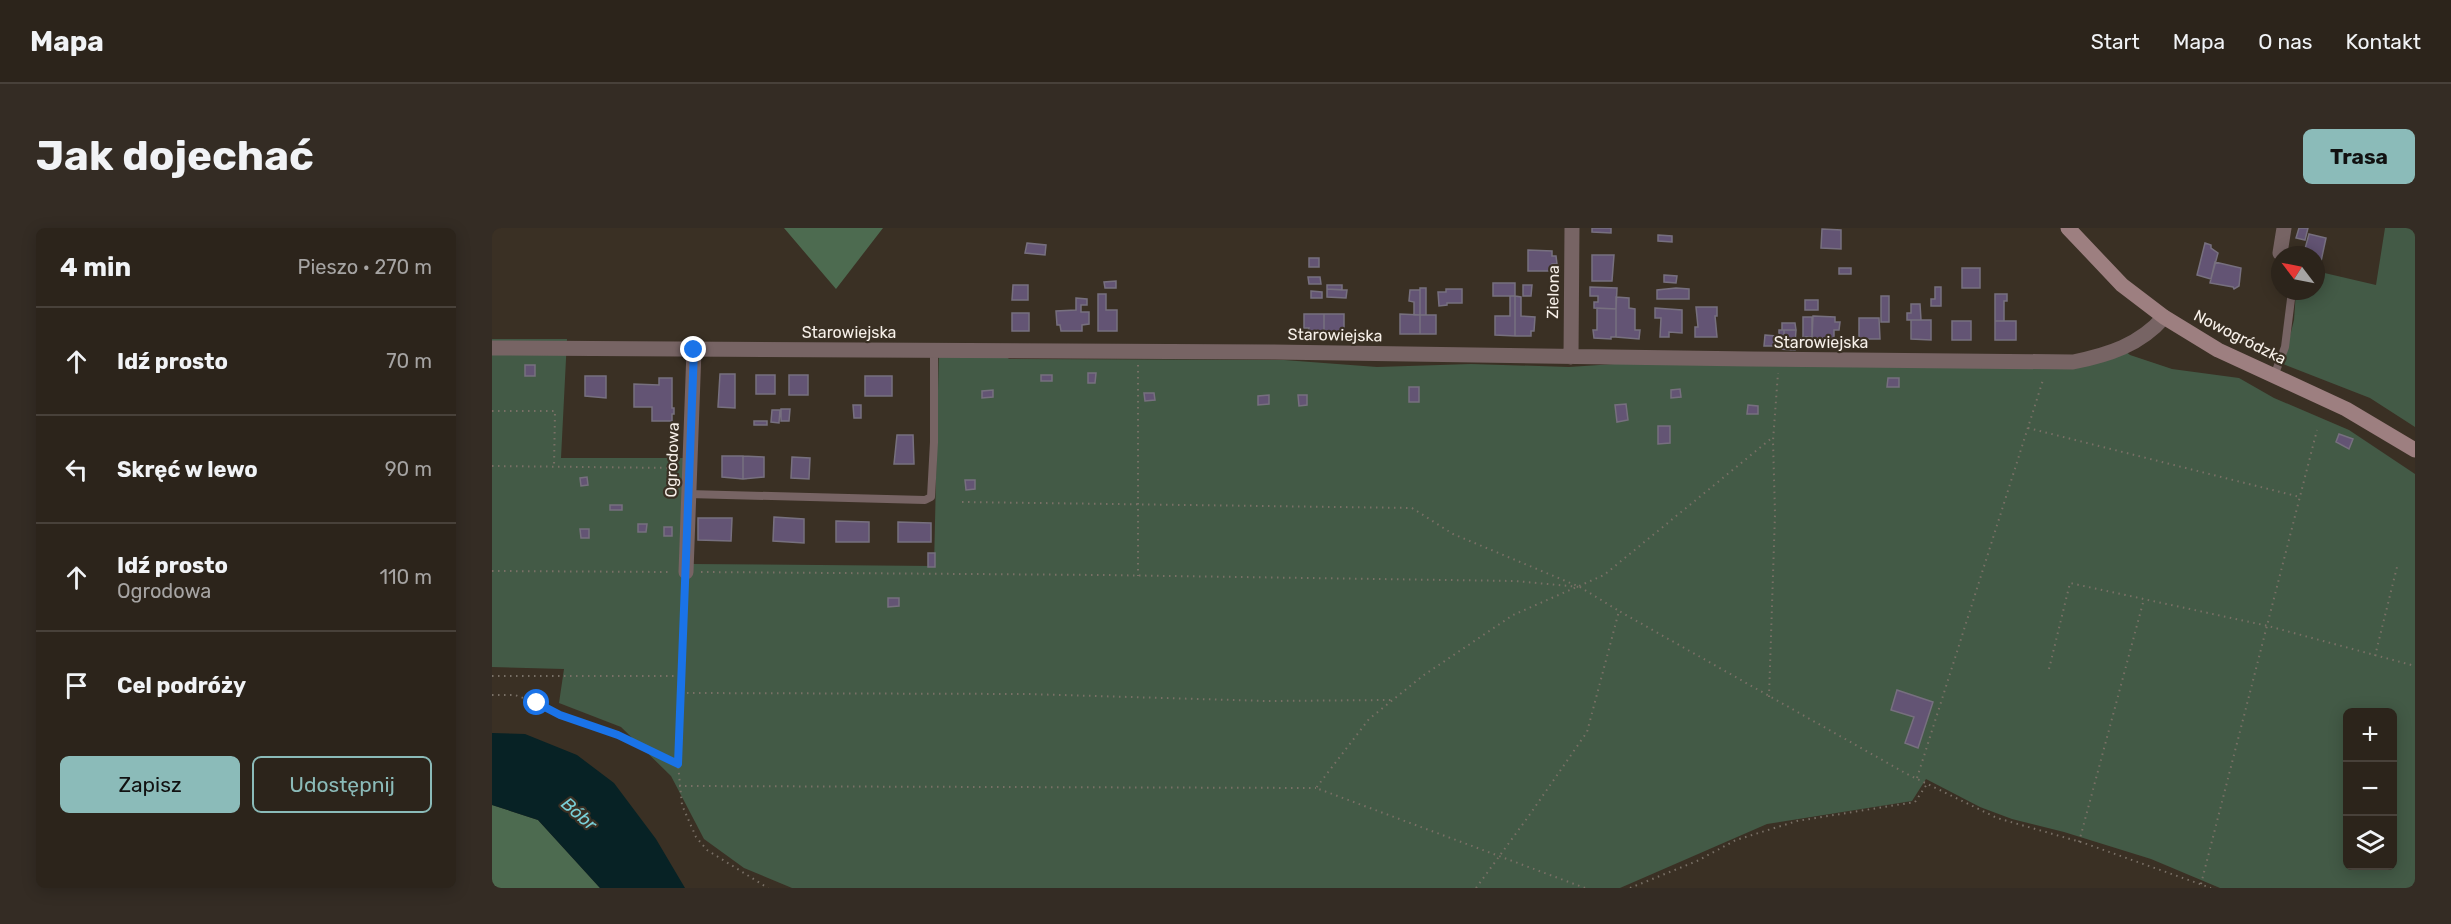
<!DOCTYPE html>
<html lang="pl">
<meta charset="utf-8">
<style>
:root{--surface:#2c241b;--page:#342c24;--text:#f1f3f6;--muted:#a6a4a3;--line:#48413a;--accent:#8bbbb9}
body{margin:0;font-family:Rubik,sans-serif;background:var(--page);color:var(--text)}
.controls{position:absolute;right:18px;bottom:18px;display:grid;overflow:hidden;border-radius:9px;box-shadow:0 3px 15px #0003}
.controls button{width:54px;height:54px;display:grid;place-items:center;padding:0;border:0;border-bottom:2px solid var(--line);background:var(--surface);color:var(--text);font:30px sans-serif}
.compass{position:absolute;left:1779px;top:18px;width:54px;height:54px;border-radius:50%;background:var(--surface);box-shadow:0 3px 15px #0003;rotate:302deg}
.stop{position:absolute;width:18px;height:18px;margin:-14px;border:4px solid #1a73e8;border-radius:50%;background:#fff}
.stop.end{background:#1a73e8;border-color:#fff;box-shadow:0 2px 6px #0008}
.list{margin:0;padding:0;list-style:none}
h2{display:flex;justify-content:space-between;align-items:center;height:78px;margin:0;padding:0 24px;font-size:26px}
h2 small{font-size:20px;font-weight:400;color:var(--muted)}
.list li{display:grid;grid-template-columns:39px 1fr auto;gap:18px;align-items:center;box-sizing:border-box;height:108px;padding:0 24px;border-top:2px solid var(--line)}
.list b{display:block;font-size:22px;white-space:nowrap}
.list p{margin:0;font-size:20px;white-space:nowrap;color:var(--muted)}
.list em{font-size:20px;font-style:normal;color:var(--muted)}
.actions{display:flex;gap:12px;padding:18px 24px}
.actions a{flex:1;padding:14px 0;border:2px solid var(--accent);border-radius:9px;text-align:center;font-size:21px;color:var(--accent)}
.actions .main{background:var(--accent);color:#111}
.icon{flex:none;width:33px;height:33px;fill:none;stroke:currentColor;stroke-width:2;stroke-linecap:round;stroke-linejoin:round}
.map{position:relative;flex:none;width:1923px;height:660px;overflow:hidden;border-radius:9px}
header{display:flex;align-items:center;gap:36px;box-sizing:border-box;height:84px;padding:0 30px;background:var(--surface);border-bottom:2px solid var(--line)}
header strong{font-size:28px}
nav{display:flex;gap:33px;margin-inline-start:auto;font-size:21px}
.intro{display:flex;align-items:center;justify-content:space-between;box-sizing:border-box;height:144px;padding:0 36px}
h1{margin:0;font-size:42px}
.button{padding:15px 27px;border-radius:9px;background:var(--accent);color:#111;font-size:21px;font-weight:700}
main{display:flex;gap:36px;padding:0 36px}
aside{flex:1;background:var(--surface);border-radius:9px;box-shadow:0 3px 15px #0003}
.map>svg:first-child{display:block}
.green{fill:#435a46;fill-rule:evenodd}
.forest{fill:#4d6b50}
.water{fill:#072225}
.building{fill:#635474;stroke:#77707f;stroke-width:1.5}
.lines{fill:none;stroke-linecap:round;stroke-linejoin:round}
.path{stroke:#797066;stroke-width:2;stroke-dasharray:1.5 4.5;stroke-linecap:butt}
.lane{stroke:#776464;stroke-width:8}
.street{stroke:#776464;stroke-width:15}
.secondary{stroke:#9d7f80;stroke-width:15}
.route{stroke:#1a73e8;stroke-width:8}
.labels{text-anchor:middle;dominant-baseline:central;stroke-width:4.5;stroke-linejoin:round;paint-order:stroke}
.street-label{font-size:16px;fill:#f7f0e9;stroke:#3a3024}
.water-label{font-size:18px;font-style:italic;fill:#7ad0d8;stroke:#3a3024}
</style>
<header>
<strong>Mapa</strong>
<nav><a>Start</a><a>Mapa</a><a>O nas</a><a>Kontakt</a></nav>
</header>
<div class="intro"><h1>Jak dojechać</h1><a class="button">Trasa</a></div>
<main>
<aside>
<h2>4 min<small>Pieszo · 270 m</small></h2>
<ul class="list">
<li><svg class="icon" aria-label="ahead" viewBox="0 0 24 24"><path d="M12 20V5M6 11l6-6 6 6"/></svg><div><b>Idź prosto</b></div><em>70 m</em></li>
<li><svg class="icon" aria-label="left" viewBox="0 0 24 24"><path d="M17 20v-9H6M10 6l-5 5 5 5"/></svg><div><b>Skręć w lewo</b></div><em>90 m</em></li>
<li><svg class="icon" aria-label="ahead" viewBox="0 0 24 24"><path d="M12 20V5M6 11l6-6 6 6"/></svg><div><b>Idź prosto</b><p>Ogrodowa</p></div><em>110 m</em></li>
<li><svg class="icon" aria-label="arrive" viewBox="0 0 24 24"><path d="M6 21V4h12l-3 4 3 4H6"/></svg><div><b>Cel podróży</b></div></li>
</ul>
<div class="actions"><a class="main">Zapisz</a><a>Udostępnij</a></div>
</aside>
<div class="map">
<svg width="1923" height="660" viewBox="0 0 1923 660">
<rect width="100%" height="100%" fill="#3a3024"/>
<path class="green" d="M1893 0H1923V199L1878 170 1791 136 1802 92 1804 63H1824V43L1884 57Z
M0 111H75L69 230H202L198 336 442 338 447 119 501 118 517 131 792 132 885 139 979 136 1077 139 1288 125 1605 128 1631 121 1638 127 1680 141 1747 150 1782 170 1857 202 1923 246V660H1728L1659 631 1572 604 1520 591 1488 579 1434 551 1420 573 1275 596 1128 660H300L252 640 212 611 179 548 129 499 67 475 72 441 0 439ZM1856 484H1900V638H1856Z"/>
<path class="forest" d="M292 0H391L344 61Z
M0 577 46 592 108 660H0Z"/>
<path class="water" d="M0 505 33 506 85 527 122 555 164 611 193 660H108L46 592 0 577Z"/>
<path class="building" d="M1100 0H1119V5L1100 4Z
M1807 0H1816L1813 12 1804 10Z
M1330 1 1349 2V21L1329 20Z
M1817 6 1834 10 1828 38 1824 37V27H1807L1808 20 1813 21Z
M1166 7 1180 8V14L1166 13Z
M535 15 554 17 553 27 533 25Z
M1713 15 1719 17V20L1726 25 1719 51 1705 47Z
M1036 22 1060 23V28H1064L1065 36H1060L1059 43H1036Z
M1100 27H1122L1120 53H1100Z
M817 30H827V39H817Z
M1723 34 1749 40 1747 58 1742 61 1741 59 1718 55Z
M1347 40H1359V46H1347Z
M1470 40H1488V60H1470Z
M1172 47 1185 48 1184 55 1172 54Z
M816 49H828L829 56H817Z
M624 53V60H613L612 54Z
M1001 55H1023V68H1001Z
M521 57H536V72H520Z
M835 57H850V62L835 61Z
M1031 57H1040L1039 68H1031Z
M1098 59 1125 60 1124 81 1102 80V74H1106V68H1098Z
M1443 59H1449V78H1439V71H1443Z
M928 60H934V87H928Z
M1184 60 1197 61V71H1165V62Z
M835 61 855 62 854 70 835 69Z
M954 61H970V75H955V77L947 78 946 64H954Z
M918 62H928V87H922V74L917 73Z
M819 63 830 64V70H819Z
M606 66H614V82H625V103H606Z
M1503 66H1515V73H1512V93H1503Z
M1018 68H1023V108L1003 107V88H1018Z
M1023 68 1029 69V88L1043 89 1042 103H1039V108H1023Z
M1389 68H1397V94H1389Z
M1124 69 1137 70V80L1143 81V102H1148L1147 111 1124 109Z
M584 70 595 71V77H589V84H597V96L590 97V103H569L568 97H565L564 83 584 82Z
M1313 72H1326V82H1313Z
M1419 76H1428L1429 92H1415V85H1419Z
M1204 79H1225V88H1223L1225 109H1203V99H1206Z
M1105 80 1124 81V109H1119V111L1102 110 1101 102H1105Z
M1163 80 1190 82V105L1177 104V109H1168L1169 90H1163Z
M520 85H537V103H520Z
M812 86H832V105L816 104 817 100H812Z
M832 86H852V105H832Z
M908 86 928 87V106H908Z
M928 87H944V106H928Z
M1321 88 1343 89V94H1348L1347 102H1342V115L1322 117V110H1320Z
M1311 89H1320V109H1311Z
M1367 90H1387L1388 111H1367Z
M1419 92H1439V112L1419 111Z
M1460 93H1479V112H1460Z
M1503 93H1524V112H1503Z
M1290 95H1303L1304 102H1290Z
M1287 102H1292V117H1303V122L1287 121Z
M1292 102H1304L1303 117H1292Z
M1273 107 1284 108 1283 118H1272Z
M33 137H43V148H33Z
M596 145H604L603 155H596Z
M228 146H243V180L226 179Z
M264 147H283V166H264Z
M297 147H316V167H297Z
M549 147H560V153H549Z
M93 148H114V170L93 168Z
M373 148H400V168H373Z
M167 150H180V180H182V186H180V193H160V179H142V156L167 157Z
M1396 150H1407V159H1395Z
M917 159H927V174H917Z
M1188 161 1189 169 1179 170V162Z
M501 162V169L490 170V163Z
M652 165H662L663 172 653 173Z
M777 167V176L766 177V168Z
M806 167H815V177L807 178Z
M1134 176 1136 192 1125 194 1123 177Z
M361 177H369V190H362Z
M1256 177 1266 178V186H1255Z
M289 181H298L297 193H289Z
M280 182H288L287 195 279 194Z
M262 193H275V197H262Z
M1166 198H1178V215L1166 216Z
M1847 206 1861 211 1857 221 1844 214Z
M405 207H421L422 236H402Z
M230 228H251V251L230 249Z
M251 228 272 229V249L251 251Z
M300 229 318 230 317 251 299 250Z
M95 249 96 257 89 258 88 250Z
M473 252H483V261L474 262Z
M118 277H130V282H118Z
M282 289 312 291V315L281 313Z
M206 290H240L239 313 206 312Z
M344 293 377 294V314H344Z
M406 294 439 295V314H406Z
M146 296H155L154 304H146Z
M172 299H180V308H172Z
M88 301H97V310H89Z
M436 325H443V339H436Z
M396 370H407V378L396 379Z
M1405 462 1441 474 1426 520 1413 515 1422 489 1399 482Z"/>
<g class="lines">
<path class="path" d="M646 137V348
M0 183H63L62 239
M1536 200 1808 269
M0 238 183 240
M470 274 920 280 961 306 1088 359 1127 383
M0 343 179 344
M209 344 610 347 1023 353 1088 359
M193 359 186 536 190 577 204 609 215 622 276 660
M1883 428 1905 339
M1557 441 1578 355 1776 398 1923 438
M0 448H189
M189 465 535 466 775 473 900 472
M0 467H23L45 475 68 487 126 507 186 536
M1277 469 1283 286 1281 213 1286 145
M1425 550 1551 152
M187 558 824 560
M1587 614 1652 371
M1709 656 1825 202
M984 660 1036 589 1095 504 1127 383 1415 546 1505 590 1592 615 1719 660
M1093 660 824 560 877 491 932 447 1021 387 1112 347 1281 209
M1138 660 1205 633 1244 612 1305 593 1423 574 1435 556
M1922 660 1923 655"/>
<path class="lane" d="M1782 148 1793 119 1800 63
M196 266 433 272 439 269 442 214V123"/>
<path class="street" d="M1788 25 1792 0
M0 120 782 124 1259 131 1581 134C1616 127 1648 117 1672 89
M1079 129 1080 0
M194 344 202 122"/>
<path class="secondary" d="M1576 0 1630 57 1672 89 1726 122 1854 181 1923 222"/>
</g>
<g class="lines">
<path class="route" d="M45 475 68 487 126 507 186 536 202 122"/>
</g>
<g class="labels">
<g class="street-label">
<text transform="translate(1061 64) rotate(-89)">Zielona</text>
<text x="357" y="104">Starowiejska</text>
<text transform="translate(843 107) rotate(1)">Starowiejska</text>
<text transform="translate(1748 109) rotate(27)">Nowogródzka</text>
<text x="1329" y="114">Starowiejska</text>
<text transform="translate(180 232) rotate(-88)">Ogrodowa</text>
</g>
<g class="water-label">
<text transform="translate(87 586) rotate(41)">Bóbr</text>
</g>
</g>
</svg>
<div class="controls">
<button>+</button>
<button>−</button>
<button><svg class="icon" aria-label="layers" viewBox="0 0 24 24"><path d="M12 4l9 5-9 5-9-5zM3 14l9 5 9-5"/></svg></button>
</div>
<svg class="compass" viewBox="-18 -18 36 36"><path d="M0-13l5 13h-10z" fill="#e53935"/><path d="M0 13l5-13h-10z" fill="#a6a4a3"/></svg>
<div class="stop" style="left:45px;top:475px"></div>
<div class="stop end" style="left:202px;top:122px"></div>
</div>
</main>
